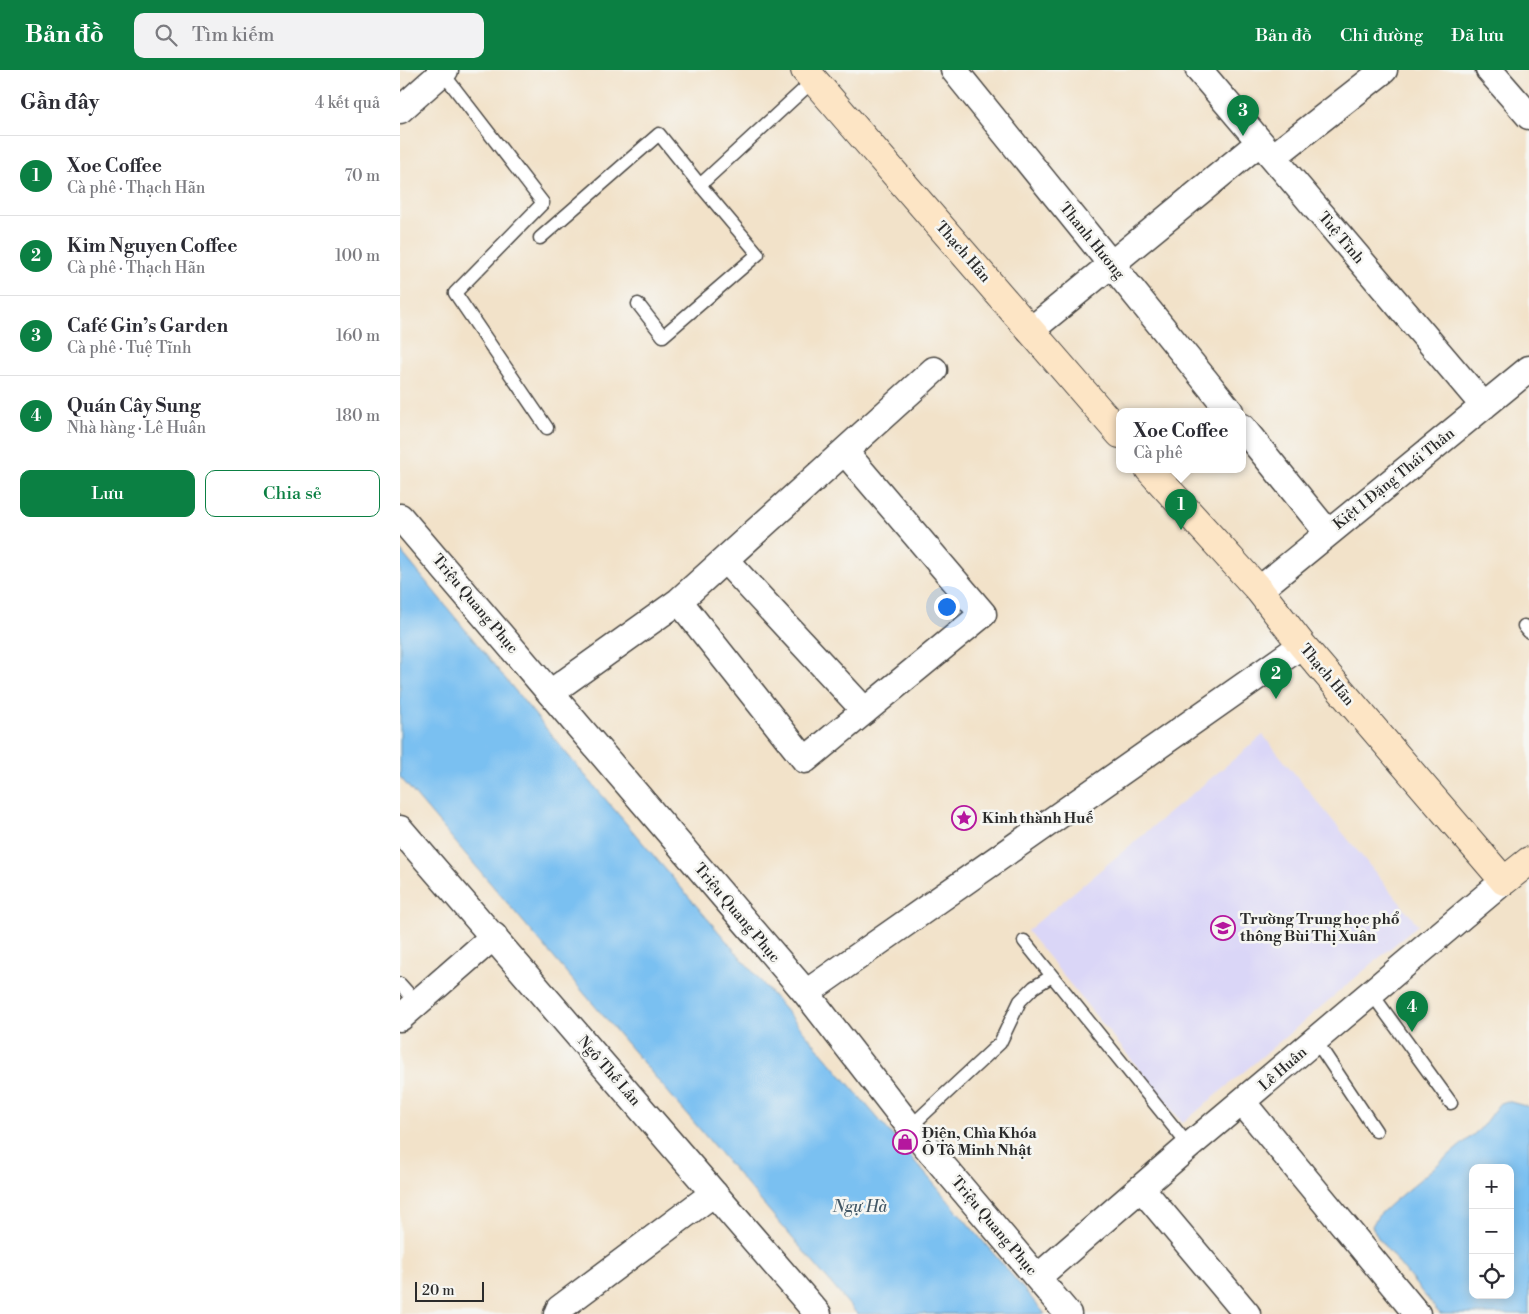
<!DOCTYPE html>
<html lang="vi">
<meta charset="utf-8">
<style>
:root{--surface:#fff;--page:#f2f2f3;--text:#2b2b33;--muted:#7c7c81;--line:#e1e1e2;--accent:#0b8043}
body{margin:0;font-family:"Libre Bodoni",serif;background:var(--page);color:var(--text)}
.controls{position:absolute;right:15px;bottom:15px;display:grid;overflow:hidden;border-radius:10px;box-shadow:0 2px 12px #0003}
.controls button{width:45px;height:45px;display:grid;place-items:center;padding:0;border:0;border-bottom:1px solid var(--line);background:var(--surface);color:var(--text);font:25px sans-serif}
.scale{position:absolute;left:15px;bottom:12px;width:69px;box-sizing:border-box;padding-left:5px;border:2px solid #2b2b2b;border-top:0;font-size:14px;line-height:18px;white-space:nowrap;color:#2b2b2b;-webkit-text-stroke:4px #f6f6f2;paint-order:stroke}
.you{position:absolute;left:546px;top:536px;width:18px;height:18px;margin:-12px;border:4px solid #fff;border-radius:50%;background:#1a73e8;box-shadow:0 0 0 8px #1a73e833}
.badge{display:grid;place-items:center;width:32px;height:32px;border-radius:50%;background:var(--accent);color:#fff;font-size:16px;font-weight:700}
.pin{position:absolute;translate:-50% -41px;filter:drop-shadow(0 1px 2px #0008)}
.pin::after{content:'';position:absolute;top:26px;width:18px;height:15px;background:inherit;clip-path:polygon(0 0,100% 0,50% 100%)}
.popup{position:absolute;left:716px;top:338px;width:130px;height:65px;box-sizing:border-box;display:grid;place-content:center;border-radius:10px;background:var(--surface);filter:drop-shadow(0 1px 4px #0005);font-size:16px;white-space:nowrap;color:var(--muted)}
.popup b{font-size:19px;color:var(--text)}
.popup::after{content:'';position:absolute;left:50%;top:100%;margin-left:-10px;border:10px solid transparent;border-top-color:var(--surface)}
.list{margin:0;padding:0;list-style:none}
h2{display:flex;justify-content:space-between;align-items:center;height:65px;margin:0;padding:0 20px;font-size:21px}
h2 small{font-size:16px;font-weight:400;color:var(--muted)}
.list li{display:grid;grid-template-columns:32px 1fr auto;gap:15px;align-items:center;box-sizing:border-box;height:80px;padding:0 20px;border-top:1px solid var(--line)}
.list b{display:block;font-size:19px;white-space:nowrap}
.list p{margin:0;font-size:16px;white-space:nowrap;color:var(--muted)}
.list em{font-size:16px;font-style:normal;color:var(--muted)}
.actions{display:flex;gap:10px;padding:15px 20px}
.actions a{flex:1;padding:11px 0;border:1px solid var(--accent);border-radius:10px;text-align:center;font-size:18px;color:var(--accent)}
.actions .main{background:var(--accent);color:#fff}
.icon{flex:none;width:28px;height:28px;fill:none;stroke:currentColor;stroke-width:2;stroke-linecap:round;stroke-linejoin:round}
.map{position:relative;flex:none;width:1129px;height:1244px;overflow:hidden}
header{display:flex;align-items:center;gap:30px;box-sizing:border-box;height:70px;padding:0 25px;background:var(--accent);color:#fff}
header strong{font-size:24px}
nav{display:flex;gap:28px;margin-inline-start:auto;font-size:18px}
.search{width:350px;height:45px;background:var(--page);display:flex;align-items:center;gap:12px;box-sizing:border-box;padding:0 18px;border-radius:10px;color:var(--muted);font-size:19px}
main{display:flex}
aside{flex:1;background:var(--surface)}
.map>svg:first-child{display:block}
.built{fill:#dad6f7}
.water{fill:#7ac0f1;stroke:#52768e;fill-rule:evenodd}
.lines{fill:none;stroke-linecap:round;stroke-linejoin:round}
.lane-casing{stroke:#494643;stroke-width:15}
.street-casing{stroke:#494643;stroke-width:29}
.secondary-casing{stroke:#494643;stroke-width:30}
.lane{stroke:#fff;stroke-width:12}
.street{stroke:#fff;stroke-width:26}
.secondary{stroke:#fde5c5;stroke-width:28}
.labels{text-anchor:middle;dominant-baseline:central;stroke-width:5;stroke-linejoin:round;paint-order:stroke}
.street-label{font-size:15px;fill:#2b2b2b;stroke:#f6f6f2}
.poi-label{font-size:15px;font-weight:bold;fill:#2b2b2b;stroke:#f6f6f2;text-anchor:start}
.water-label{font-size:16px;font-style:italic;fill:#435866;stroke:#f6f6f2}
</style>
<header>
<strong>Bản đồ</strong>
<div class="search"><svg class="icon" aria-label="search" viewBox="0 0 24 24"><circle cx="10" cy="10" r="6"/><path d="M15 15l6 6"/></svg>Tìm kiếm</div>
<nav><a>Bản đồ</a><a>Chỉ đường</a><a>Đã lưu</a></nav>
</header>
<main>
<aside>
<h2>Gần đây<small>4 kết quả</small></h2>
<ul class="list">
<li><span class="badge">1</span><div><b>Xoe Coffee</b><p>Cà phê · Thạch Hãn</p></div><em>70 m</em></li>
<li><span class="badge">2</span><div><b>Kim Nguyen Coffee</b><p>Cà phê · Thạch Hãn</p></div><em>100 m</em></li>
<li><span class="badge">3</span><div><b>Café Gin’s Garden</b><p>Cà phê · Tuệ Tĩnh</p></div><em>160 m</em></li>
<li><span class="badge">4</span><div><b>Quán Cây Sung</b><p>Nhà hàng · Lê Huân</p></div><em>180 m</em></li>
</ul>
<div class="actions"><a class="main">Lưu</a><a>Chia sẻ</a></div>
</aside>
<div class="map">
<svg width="1129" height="1244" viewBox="0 0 1129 1244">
<rect width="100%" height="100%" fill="#f6f6f2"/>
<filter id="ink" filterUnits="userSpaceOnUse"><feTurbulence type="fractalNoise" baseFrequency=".02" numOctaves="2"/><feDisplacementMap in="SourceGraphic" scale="10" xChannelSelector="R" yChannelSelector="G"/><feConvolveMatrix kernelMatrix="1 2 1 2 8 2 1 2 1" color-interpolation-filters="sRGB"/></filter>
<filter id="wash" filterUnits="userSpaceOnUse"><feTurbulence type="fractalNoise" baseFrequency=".0096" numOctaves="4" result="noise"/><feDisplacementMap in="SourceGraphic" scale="20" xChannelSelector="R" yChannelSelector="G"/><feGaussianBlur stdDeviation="1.12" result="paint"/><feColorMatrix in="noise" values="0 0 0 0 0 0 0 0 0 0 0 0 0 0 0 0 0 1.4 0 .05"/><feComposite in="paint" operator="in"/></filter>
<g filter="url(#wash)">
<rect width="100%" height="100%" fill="#f2e2c9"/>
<path class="built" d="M863 665 1018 855 783 1053 627 861Z"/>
<path class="water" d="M0 480 172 690 645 1244H457L0 707Z
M1107 1031 1129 1037V1244H1040L978 1168 972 1156 978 1146 993 1132 1080 1059 1099 1034ZM1073 1098H1110V1225H1073Z"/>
</g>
<g filter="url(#ink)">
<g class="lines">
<defs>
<path id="lane" d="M42 2 143 133 55 223 147 358
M140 168 259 64 300 115
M238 234 263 266 358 184 300 115 414 10
M1124 556 1129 562
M624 871 789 1076
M0 914 17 933
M972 924 1051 1033
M916 971 976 1061
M510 1057 600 973 620 931 634 917 652 906"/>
<path id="street" d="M554 0 830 341
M799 0 1084 336
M1089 0 1129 46
M0 40 45 0
M873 87 984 0
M630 261 860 72
M842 357 928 463
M0 447 406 923 510 1057 668 1244
M325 490 465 641
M859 520 1129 299
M279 531 405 690 583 544 445 382
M150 623 279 531 534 300
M0 759 418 1244
M406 923 902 575
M0 948 94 866
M843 1033 1017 1244
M742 1119 847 1244
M638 1207 789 1076 1104 811
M157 1244 159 1239 314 1123"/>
<path id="secondary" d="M405 0 720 364
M749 399 859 520 902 575 1104 811 1129 791"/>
</defs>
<use href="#lane" class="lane-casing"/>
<use href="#street" class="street-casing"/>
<use href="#secondary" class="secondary-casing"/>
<use href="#lane" class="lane"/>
<use href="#street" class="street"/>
<use href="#secondary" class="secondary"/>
</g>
</g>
<defs>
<symbol id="sight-ring" viewBox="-11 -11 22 22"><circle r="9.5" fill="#f6f6f2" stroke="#b5179e" stroke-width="1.5"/><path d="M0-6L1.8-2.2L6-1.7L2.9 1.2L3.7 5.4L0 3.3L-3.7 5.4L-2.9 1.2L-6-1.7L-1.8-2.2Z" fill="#b5179e"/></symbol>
<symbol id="school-ring" viewBox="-11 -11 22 22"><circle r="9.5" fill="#f6f6f2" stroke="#b5179e" stroke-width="1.5"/><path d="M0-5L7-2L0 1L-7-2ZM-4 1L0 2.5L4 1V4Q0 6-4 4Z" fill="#b5179e"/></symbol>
<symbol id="shop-ring" viewBox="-11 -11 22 22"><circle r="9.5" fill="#f6f6f2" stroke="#b5179e" stroke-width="1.5"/><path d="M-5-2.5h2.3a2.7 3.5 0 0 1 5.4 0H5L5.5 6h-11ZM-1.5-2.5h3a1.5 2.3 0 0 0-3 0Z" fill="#b5179e"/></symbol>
</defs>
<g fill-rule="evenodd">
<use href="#sight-ring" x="550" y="734" width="28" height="28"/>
<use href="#school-ring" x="809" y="844" width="28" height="28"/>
<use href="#shop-ring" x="491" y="1058" width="28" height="28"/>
</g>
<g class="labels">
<g class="street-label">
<text transform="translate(941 168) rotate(50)">Tuệ Tĩnh</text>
<text transform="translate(692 171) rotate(51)">Thanh Hương</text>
<text transform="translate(563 182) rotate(49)">Thạch Hãn</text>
<text transform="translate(994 409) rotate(-39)">Kiệt 1 Đặng Thái Thân</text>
<text transform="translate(75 534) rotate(50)">Triệu Quang Phục</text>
<text transform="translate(927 605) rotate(50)">Thạch Hãn</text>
<text transform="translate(337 843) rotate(50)">Triệu Quang Phục</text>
<text transform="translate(883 999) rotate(-41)">Lê Huân</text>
<text transform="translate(209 1001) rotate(49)">Ngô Thế Lân</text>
<text transform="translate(594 1156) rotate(50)">Triệu Quang Phục</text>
</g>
<g class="poi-label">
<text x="582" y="748">Kinh thành Huế</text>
<text x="840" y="849">Trường Trung học phổ<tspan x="840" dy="17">thông Bùi Thị Xuân</tspan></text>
<text x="522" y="1063">Điện, Chìa Khóa<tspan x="522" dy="17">Ô Tô Minh Nhật</tspan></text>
</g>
<g class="water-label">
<text x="460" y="1137">Ngự Hà</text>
</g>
</g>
</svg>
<div class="controls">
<button>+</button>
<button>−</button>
<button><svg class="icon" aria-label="locate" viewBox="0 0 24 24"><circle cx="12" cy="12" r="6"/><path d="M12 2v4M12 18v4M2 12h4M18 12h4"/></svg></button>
</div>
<div class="scale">20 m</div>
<div class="you"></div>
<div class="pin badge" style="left:781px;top:460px">1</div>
<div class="popup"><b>Xoe Coffee</b>Cà phê</div>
<div class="pin badge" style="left:876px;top:629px">2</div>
<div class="pin badge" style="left:843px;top:66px">3</div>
<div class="pin badge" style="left:1012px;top:962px">4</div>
</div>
</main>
